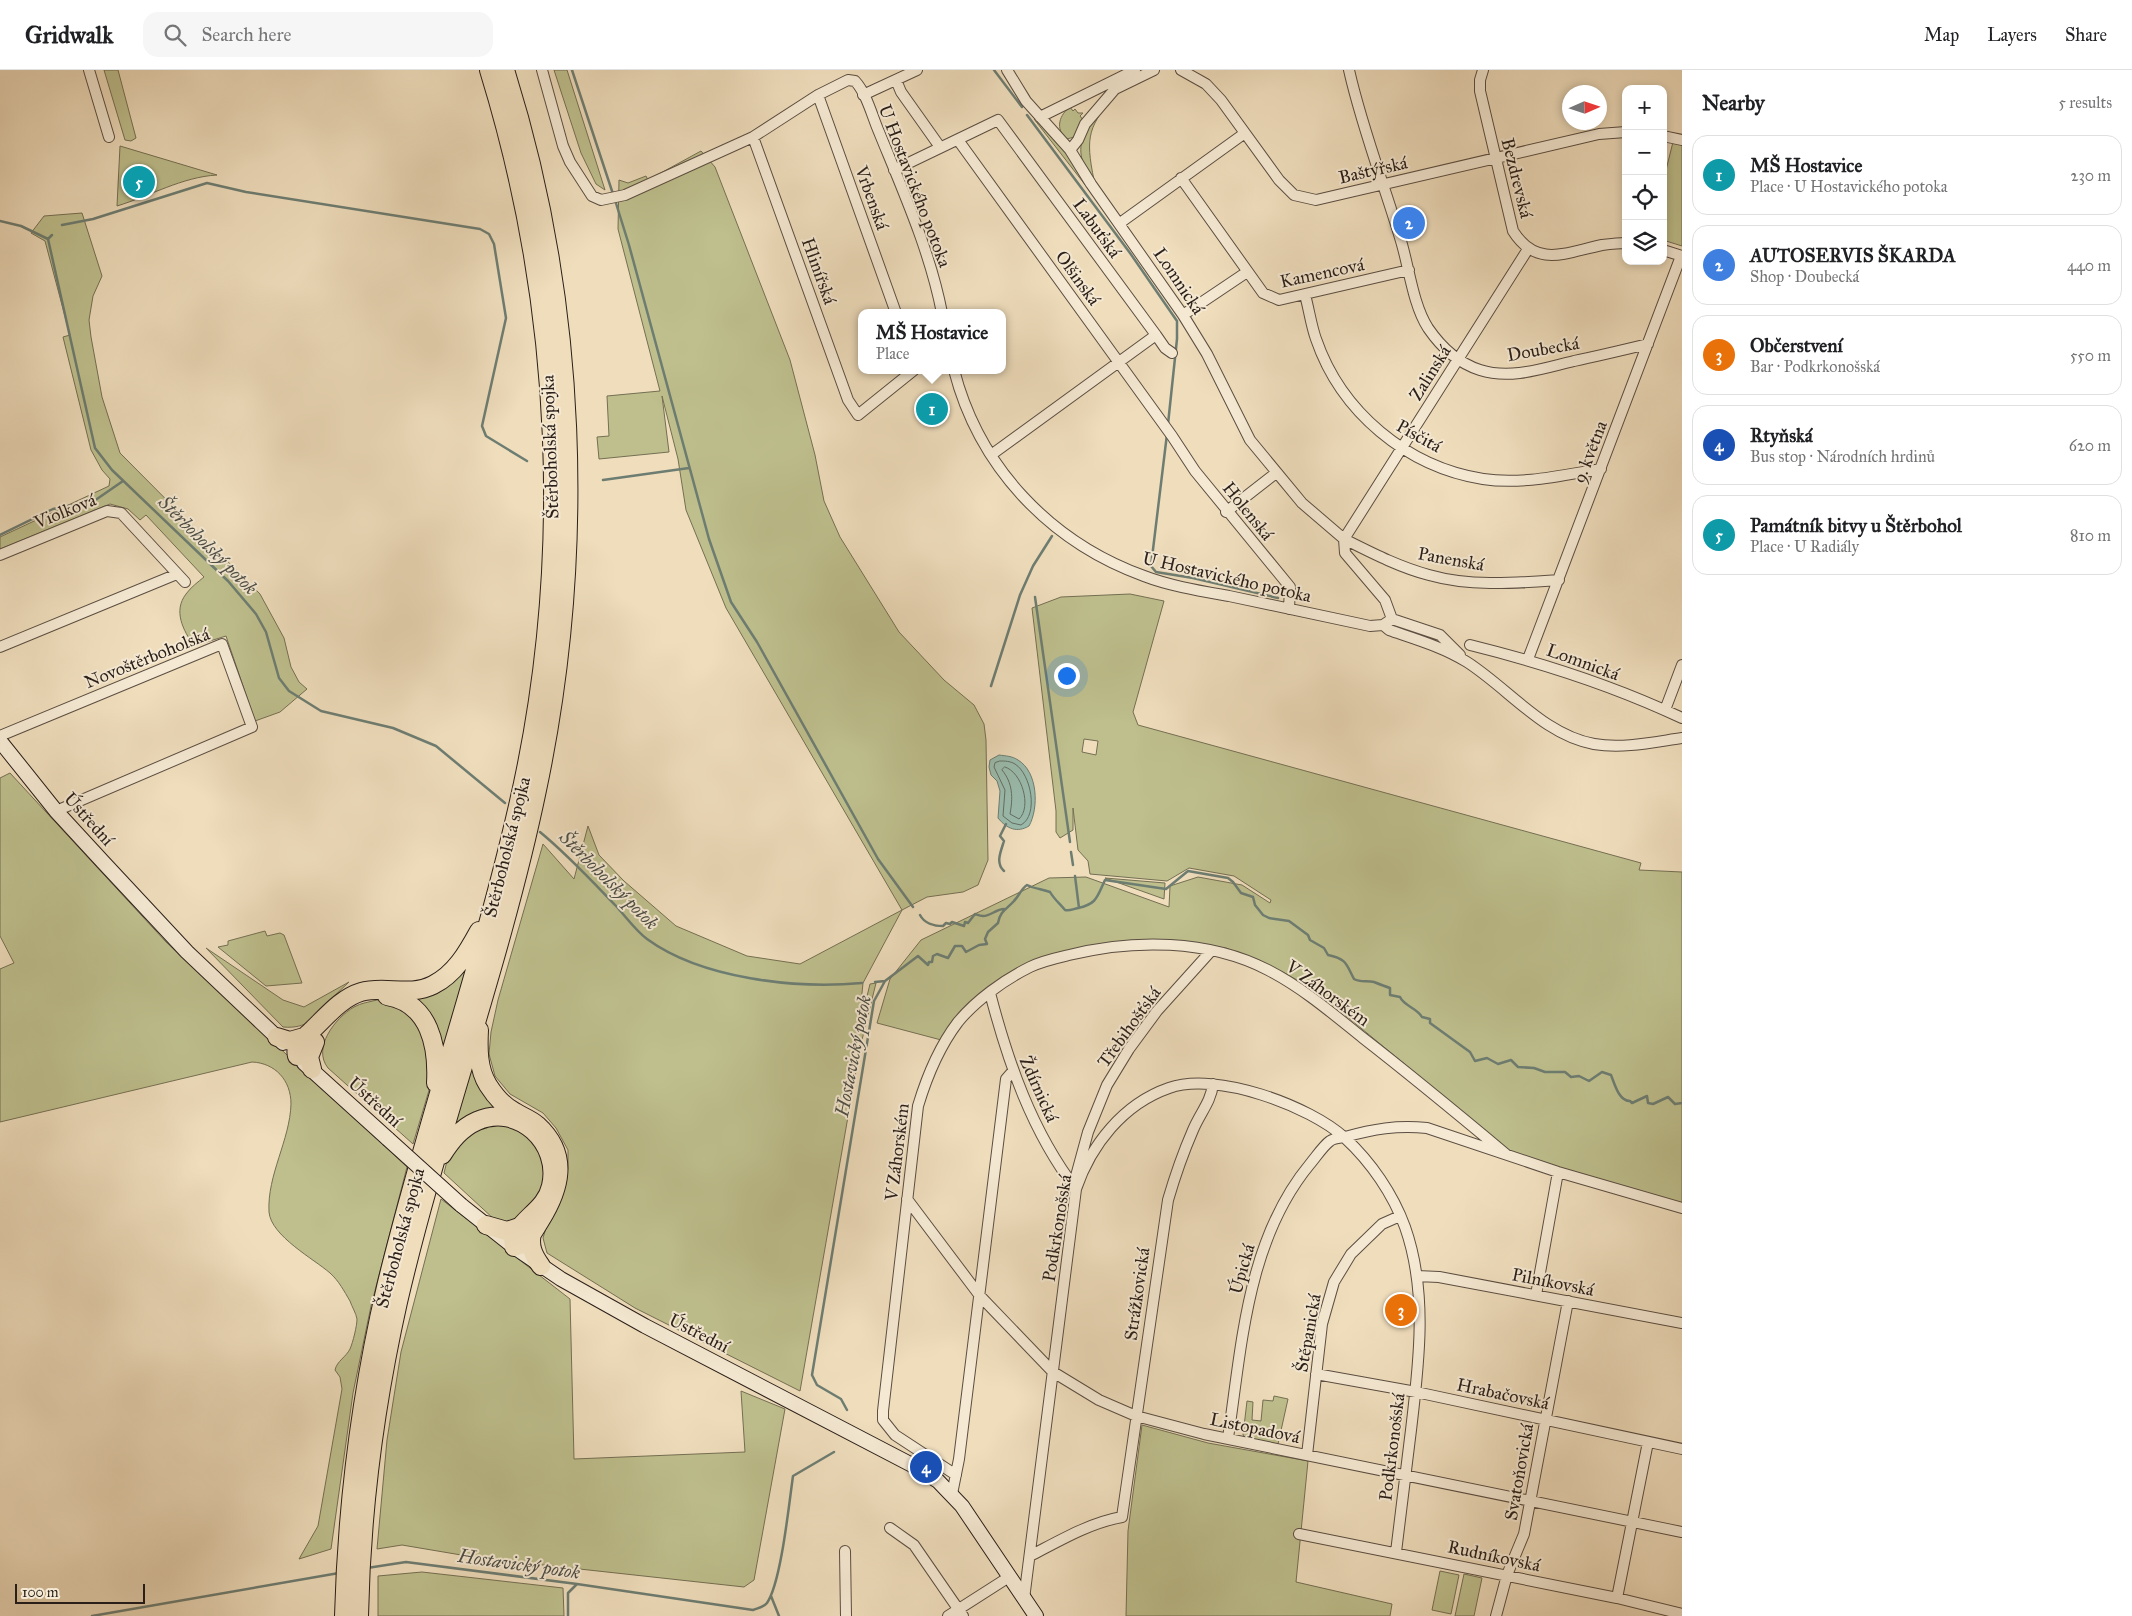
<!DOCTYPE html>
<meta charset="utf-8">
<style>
:root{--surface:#fff;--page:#f6f6f6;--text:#202124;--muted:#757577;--line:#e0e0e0;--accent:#7c3aed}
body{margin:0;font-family:"IM FELL Great Primer",serif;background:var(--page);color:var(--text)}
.controls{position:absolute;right:15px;top:15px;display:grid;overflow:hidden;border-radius:10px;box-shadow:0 2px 8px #0003}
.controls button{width:45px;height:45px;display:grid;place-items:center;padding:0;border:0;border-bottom:1px solid var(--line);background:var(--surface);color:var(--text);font:25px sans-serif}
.compass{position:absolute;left:1562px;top:15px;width:45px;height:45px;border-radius:50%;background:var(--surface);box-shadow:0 2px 8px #0003;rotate:87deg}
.scale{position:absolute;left:15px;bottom:12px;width:130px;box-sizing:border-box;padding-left:5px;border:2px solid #2a1f19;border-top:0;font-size:14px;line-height:18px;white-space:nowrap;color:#2a1f19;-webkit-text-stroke:4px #f5e9d3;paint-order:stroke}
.you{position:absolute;left:1066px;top:605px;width:18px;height:18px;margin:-12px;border:4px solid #fff;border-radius:50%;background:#1a73e8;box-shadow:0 0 0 8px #1a73e833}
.badge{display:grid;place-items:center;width:32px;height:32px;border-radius:50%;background:var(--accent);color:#fff;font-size:16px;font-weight:700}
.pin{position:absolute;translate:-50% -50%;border:2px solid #fff;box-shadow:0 1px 5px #0006}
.popup{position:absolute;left:858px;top:239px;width:148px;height:65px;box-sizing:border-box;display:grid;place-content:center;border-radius:10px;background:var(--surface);filter:drop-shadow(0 1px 4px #0005);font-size:16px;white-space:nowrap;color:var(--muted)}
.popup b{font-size:19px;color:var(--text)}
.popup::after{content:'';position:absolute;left:50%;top:100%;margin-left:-10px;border:10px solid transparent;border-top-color:var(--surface)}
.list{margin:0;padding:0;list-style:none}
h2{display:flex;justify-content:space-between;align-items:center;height:65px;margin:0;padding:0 20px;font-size:21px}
h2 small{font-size:16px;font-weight:400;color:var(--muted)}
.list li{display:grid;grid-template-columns:32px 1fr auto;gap:15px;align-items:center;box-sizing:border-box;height:80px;margin:0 10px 10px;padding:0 10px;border:1px solid var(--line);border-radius:15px}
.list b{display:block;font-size:19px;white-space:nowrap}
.list p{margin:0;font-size:16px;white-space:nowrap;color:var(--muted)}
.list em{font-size:16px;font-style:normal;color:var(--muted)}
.icon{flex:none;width:28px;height:28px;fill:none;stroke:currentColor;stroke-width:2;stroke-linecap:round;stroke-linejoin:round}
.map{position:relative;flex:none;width:1682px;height:1546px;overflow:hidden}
header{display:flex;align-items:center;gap:30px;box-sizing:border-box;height:70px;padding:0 25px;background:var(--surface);border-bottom:1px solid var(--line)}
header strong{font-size:24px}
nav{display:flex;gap:28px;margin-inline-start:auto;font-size:18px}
.search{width:350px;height:45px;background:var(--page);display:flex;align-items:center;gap:12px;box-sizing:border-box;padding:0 18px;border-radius:15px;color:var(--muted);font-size:19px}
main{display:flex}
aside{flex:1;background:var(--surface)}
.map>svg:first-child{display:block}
.green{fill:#bebf8d;stroke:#746f53;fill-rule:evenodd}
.water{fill:#9abcae;stroke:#6d7d72}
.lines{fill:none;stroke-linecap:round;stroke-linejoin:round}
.shore{stroke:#626e64;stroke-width:1}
.stream{stroke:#6d7d72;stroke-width:2.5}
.street-casing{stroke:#5b4e42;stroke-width:12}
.secondary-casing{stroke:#2a1f19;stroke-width:16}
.highway-casing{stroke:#2a1f19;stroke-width:20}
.street{stroke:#f5e9d3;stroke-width:10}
.secondary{stroke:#f5e9d3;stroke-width:14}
.highway{stroke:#efddbc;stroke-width:18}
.secondary-bridge-casing{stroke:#2a1f19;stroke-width:16;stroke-linecap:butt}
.secondary-bridge{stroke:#f5e9d3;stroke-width:14}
.labels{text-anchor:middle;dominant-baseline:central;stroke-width:4;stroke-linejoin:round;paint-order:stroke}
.street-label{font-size:18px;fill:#2a1f19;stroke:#f5e9d3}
.water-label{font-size:19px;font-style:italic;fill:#4c4e46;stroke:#f5e9d3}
</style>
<header>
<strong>Gridwalk</strong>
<div class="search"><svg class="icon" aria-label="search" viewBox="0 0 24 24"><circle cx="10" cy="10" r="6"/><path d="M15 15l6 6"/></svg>Search here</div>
<nav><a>Map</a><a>Layers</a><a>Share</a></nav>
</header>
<main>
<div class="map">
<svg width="1682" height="1546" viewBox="0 0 1682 1546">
<rect width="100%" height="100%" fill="#efddbc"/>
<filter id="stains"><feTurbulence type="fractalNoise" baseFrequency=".004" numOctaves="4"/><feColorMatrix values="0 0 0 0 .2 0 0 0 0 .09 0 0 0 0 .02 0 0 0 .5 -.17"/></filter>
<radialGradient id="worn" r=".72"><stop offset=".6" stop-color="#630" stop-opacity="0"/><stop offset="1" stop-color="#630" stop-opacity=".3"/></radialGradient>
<path class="green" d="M104 0H118L136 68 131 71 125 70Z
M554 0H567L605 120 596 114 581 83Z
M1118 22C1088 56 1085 66 1094 110 1063 74 1093 50 1118 22Z
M1070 37 1073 41 1075 39 1078 43H1083L1080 46 1084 51 1074 67 1067 69C1054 59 1060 44 1070 37Z
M1035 48 1067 84 1090 114 1086 116 1034 49Z
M1673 72 1682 74V176L1663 170V112Z
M120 76 217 105C182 107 150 126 117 136Z
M701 81 715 97 790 290 815 385 824 431 840 467 899 562 944 610 974 635 984 654 986 670 988 790 978 815 963 822 927 827 902 840 863 913 858 963 870 914 876 913 860 978 800 1321 635 1238 547 1183 543 1168 548 1151 560 1129 565 1115 568 1098V1080L556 1058 543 1043 510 1024 495 1006 489 984 491 962 498 930 543 774 574 809 588 756 599 785 624 811 676 856 747 886 800 894 902 840 726 538 686 440 678 389 662 326 669 382 599 389 597 367 609 366 607 326 660 321 618 159 619 110 628 113 646 106 648 110Z
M82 143 102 206 93 226 89 250 91 267 102 327 120 383 260 524 284 568 291 597 299 612 307 619 280 642 255 651 226 566 194 576C183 560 173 541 186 524 191 517 198 512 204 507L146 445 140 450 128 439 110 434 0 479V467L109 416 110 409 102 400 91 380 63 267 70 265 45 171 31 163 44 146Z
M1130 524 1164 531 1133 642 1138 655 1641 793 1639 800 1682 802V1137L1646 1128 1510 1081 1316 921 1283 902 1226 878 1161 872 1041 889 988 920 945 971 877 953 890 909 921 870 1049 808 1086 807 1169 837 1170 816 1198 807 1242 815 1270 833 1271 830 1234 806 1189 798 1167 811 1090 804 1088 791 1078 780 1073 738V760L1060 768 1056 762V741L1032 538 1061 527ZM1084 669 1098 671 1096 685 1082 682Z
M10 703 166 872 407 1097 371 1236 353 1323 331 1479 299 1489 318 1456 342 1319 340 1307 335 1300C337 1291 346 1287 350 1279 353 1272 357 1256 357 1249 356 1243 352 1237 350 1231 344 1221 339 1211 330 1203 314 1189 271 1166 269 1142 267 1105 290 1070 291 1034 291 1010 275 993 252 992L0 1052V899L14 893 0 866V708Z
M1105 808 1165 813 1164 829Z
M265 861 267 866 280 863 284 865 302 913 266 916 218 877 228 875V871Z
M206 878 283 930 304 937 349 912 330 930 332 933C315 948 307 959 283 957Z
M467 898 444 978H443C439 958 433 940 415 929 437 924 453 915 467 898Z
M377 930 397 934 425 961 430 1017 413 1074 328 998C312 978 335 948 354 937 361 933 369 932 377 930Z
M470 998 473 999 482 1022 496 1038 479 1041 454 1055Z
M507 1052 538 1072 548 1109 525 1148 508 1153 495 1150 444 1103 448 1087 469 1060Z
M441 1129 570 1229 574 1389 745 1382 741 1321 785 1339 754 1510 744 1517 479 1488 402 1475 377 1479 387 1370 401 1282Z
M1274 1326 1288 1329 1278 1374 1245 1368 1243 1365 1247 1331 1253 1332 1252 1350 1261 1351 1263 1330 1273 1331Z
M1142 1355 1208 1373 1308 1391 1296 1512 1392 1534 1390 1546H1126L1128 1461Z
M1440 1501 1459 1505 1451 1544 1432 1540Z
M422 1502 563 1518 564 1546H378V1506Z
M1464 1504 1482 1508 1474 1546H1455Z"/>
<path class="water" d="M999 685C1006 686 1012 686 1018 690 1038 702 1039 738 1029 756 1017 763 1007 759 998 748L1000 721 997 711 991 705 989 697 990 690Z"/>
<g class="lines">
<path class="shore" d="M1000 691C1005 691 1010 691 1015 694 1031 704 1039 745 1021 755L1012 753 1003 746 1005 720 994 697 995 693Z
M1005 697C1022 702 1032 737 1019 749L1010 744C1013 728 1013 713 1002 700Z"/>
<path class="stream" d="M572 0 613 124
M994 0 1022 37
M1027 45 1130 183 1177 251V269L1168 354
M615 130 629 175 709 469 731 532 757 572 878 789 913 837
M0 151 21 156 48 169 95 378 112 400 228 511 256 544 266 562 279 608 289 621 321 641 393 658 436 676 505 733
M62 155 93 149 207 113 246 122 480 159 489 164 494 174 506 248 482 356 486 366 527 391
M48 169 52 165
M1167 364 1151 496 1156 502 1193 508 1278 528
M603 410 689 398
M0 465 53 439 94 431 123 411
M1035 527 1070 772
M991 616 1020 525 1033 496 1052 466
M540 762C568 785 591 810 616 836 626 847 636 861 647 869 702 909 796 919 862 913
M1071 782 1073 795
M1004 801C995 793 1001 781 1004 771L1000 766 1006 754
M1075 806 1079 838
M920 845C924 853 934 856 943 856L946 853 950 854 952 852 964 856 965 852 968 853 975 844C978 845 980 846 983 846 991 846 996 839 1004 839
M875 912 885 911
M847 1340 841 1329 817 1315 812 1305 874 931 885 911 918 886 928 895 929 892H932L933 886 937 884 948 888 955 876H962L966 882 979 875 987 874 985 869 988 862 998 853C1000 841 1007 839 1014 831 1019 826 1021 819 1027 815 1035 819 1042 819 1050 822 1054 829 1060 834 1065 840 1070 841 1073 839 1078 838 1097 834 1097 827 1105 810L1166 819 1188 801 1228 808 1233 812 1241 823 1253 827 1255 835 1263 845 1269 848 1289 851 1308 865 1310 870 1324 878 1328 885C1347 889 1346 894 1354 909 1361 913 1367 910 1374 912 1379 914 1384 916 1390 918V925L1400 927C1404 936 1417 938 1422 947L1430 949V953L1470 982 1475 991 1487 988 1498 994 1511 990 1518 997 1534 998 1545 1002H1565L1571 1007 1579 1006 1589 1011 1602 1002 1611 1005C1615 1015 1619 1031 1630 1031L1632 1033 1647 1026 1648 1033 1653 1034 1668 1027 1675 1034 1682 1033
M367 1498 406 1492 577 1514 753 1540C758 1538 764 1537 767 1533 781 1513 789 1434 793 1406L834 1382
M771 1526 779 1546
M92 1546 339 1503
M568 1546V1523L577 1514"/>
<defs>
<path id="street" d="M89 0 109 67
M542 0 563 76 570 92 592 126 601 130 625 125 753 67 818 25 848 10 855 11C867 24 872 46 879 62 903 121 930 181 942 243
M1007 0 1026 31 1070 80 1091 114 1183 245 1207 284 1250 370 1302 433 1344 469 1345 483 1385 530 1392 549
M1181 0 1206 14 1221 30 1279 110 1294 125 1316 130 1599 64 1626 62
M1349 0C1362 58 1384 114 1401 171 1409 197 1413 235 1428 258 1441 277 1458 293 1480 300 1511 310 1544 298 1574 291 1598 286 1623 280 1648 274
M1483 0 1480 10V21L1513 161C1537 199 1567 182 1602 175 1610 174 1618 173 1626 173
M896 10 901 22 940 77
M818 25 896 243
M863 25 917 0
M1040 47 1135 0
M1663 66 1682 70
M753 67 848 330 858 345 914 300
M958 70 1172 366 1195 401 1290 517 1289 539
M1070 80 1078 70 1085 54 1115 19 1154 0
M894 100 998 50 1156 265 1165 278 1172 283
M1181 108 1263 223 1279 230 1409 200
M1120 153 1245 63
M1528 179 1344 469C1372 483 1399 497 1429 505 1471 517 1516 513 1559 510
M1663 180 1682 186
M1305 225C1309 239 1311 255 1316 269 1341 342 1407 397 1483 409 1522 415 1563 405 1601 399
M1183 245 1247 202
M954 300C979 397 1050 472 1144 506 1170 516 1201 521 1229 526 1276 536 1323 546 1370 556L1383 555 1392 549
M991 385 1156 265
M1226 442 1276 403
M0 485 107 441 121 443 185 512
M1392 549 1440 565 1460 585
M1383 555 1389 560C1415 569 1443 577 1467 592 1509 619 1544 665 1594 674 1623 679 1654 672 1682 668
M1470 575C1543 593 1614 616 1682 648
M0 577 177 504
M1528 589 1681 186
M1665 640 1682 595
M0 666 222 574 252 657 56 741
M990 923C1008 992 1032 1062 1076 1119
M1076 1106 1088 1062 1107 1015 1129 979 1157 941 1211 881
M907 1129 980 1226 1053 1302 1099 1330 1136 1346 1204 1364 1682 1462
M1417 1206 1439 1207 1682 1253
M1536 1225 1558 1102
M1316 1304 1416 1322 1682 1379
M1228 1368C1242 1274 1247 1170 1310 1094 1316 1087 1323 1076 1330 1071 1334 1068 1340 1068 1345 1067 1373 1059 1397 1055 1427 1058L1558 1102 1682 1138
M1307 1385 1322 1254 1334 1212 1351 1184 1382 1154 1400 1146
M956 1405 895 1365 883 1350V1341L918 1036C927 1006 939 977 958 952 976 930 1004 910 1030 897 1042 891 1056 888 1069 885 1133 869 1208 869 1268 900 1303 918 1333 944 1363 968 1412 1006 1459 1045 1507 1085
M952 1424 959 1389 1006 1009 1013 1001
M890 1458 914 1475 963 1546
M1299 1464 1617 1528 1682 1544
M845 1481 846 1546
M1030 1486C1059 1471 1089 1453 1122 1447L1168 1130C1175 1106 1183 1083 1193 1060 1200 1043 1211 1032 1213 1014
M1617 1528 1648 1372
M1024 1529 1076 1119C1091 1075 1123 1034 1169 1018 1216 1001 1310 1036 1345 1068 1371 1092 1393 1124 1405 1157 1428 1222 1419 1293 1411 1360 1406 1400 1401 1441 1396 1482
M948 1546 1009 1507
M1496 1546 1507 1505 1524 1464 1568 1231"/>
<path id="secondary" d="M0 671 56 741 103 792 187 882 283 973
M304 993 388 1069
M461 1135 514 1177 561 1209 645 1256 912 1395 938 1411 962 1436 1036 1546"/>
<path id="highway" d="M387 926C430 933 438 977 436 1013
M277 967 290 971 304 967
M312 976 303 985 297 986C294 975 304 968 311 961 326 947 341 928 361 922 385 915 409 927 433 915 455 904 467 883 479 861
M312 999 309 987 315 972
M442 1085C451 1071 461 1058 477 1051 518 1033 561 1073 551 1116 546 1139 523 1147 513 1167L514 1177 525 1173C531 1167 535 1159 540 1151 560 1119 570 1085 537 1055 530 1049 523 1047 515 1042 503 1036 495 1026 488 1015 478 999 478 979 479 960
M486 1155 507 1161 522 1156
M532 1163C529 1176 533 1185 541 1196
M344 1546C347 1435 361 1324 386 1217 425 1055 481 898 518 736 574 493 562 237 489 0
M359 1546C361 1441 375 1335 398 1232 438 1060 501 893 537 720 587 483 578 231 505 0"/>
</defs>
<use href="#street" class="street-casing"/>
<use href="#secondary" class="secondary-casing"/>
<use href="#highway" class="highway-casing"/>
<use href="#street" class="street"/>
<use href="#secondary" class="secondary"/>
<use href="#highway" class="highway"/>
<defs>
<path id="secondary-bridge" d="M388 1069 461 1135"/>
</defs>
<use href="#secondary-bridge" class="secondary-bridge-casing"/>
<use href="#secondary-bridge" class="secondary-bridge"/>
</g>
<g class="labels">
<g class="street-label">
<text transform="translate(1373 100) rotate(-13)">Baštýřská</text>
<text transform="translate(1517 108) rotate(76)">Bezdrevská</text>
<text transform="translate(915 116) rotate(69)">U Hostavického potoka</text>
<text transform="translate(872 128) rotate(70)">Vrbenská</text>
<text transform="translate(1097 158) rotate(54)">Labuťská</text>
<text transform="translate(819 201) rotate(70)">Hlinířská</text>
<text transform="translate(1322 203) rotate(-12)">Kamencová</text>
<text transform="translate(1078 208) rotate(54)">Olšinská</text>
<text transform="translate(1179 211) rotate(56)">Lomnická</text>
<text transform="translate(1543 279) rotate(-10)">Doubecká</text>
<text transform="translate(1430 303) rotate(-58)">Zalinská</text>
<text transform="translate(1419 366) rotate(29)">Písčitá</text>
<text transform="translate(550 377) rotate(-92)">Štěrboholská spojka</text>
<text transform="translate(1590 382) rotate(-69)">9. května</text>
<text transform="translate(65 441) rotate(-22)">Violková</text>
<text transform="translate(1248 441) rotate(51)">Holenská</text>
<text transform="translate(1451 489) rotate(10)">Panenská</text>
<text transform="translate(1227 507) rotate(13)">U Hostavického potoka</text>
<text transform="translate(147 588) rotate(-22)">Novoštěrboholská</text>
<text transform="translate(1583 592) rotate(20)">Lomnická</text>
<text transform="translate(89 749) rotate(48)">Ústřední</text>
<text transform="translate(507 777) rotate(-76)">Štěrboholská spojka</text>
<text transform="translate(1328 923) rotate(36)">V Záhorském</text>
<text transform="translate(1129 957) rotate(-54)">Třebihošťská</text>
<text transform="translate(1039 1019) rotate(66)">Ždírnická</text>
<text transform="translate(375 1032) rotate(42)">Ústřední</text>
<text transform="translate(897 1082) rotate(-83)">V Záhorském</text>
<text transform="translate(1057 1158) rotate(-81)">Podkrkonošská</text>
<text transform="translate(400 1168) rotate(-75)">Štěrboholská spojka</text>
<text transform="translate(1242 1199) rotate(-74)">Úpická</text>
<text transform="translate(1553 1212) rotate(11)">Pilníkovská</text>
<text transform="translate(1137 1224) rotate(-82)">Strážkovická</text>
<text transform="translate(699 1263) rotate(27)">Ústřední</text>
<text transform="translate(1308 1263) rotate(-80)">Štěpanická</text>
<text transform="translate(1503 1324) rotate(12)">Hrabačovská</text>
<text transform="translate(1255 1358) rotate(12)">Listopadová</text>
<text transform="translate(1392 1377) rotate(-83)">Podkrkonošská</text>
<text transform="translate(1519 1402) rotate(-80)">Svatoňovická</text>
<text transform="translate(1494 1486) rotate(12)">Rudníkovská</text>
</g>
<g class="water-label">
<text transform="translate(208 475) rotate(45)">Štěrboholský potok</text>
<text transform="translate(609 810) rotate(45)">Štěrboholský potok</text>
<text transform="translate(853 986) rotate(-79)">Hostavický potok</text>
<text transform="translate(519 1494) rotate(8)">Hostavický potok</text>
</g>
</g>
<rect width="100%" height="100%" filter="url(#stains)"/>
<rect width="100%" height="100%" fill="url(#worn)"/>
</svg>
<div class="controls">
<button>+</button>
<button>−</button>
<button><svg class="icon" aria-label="locate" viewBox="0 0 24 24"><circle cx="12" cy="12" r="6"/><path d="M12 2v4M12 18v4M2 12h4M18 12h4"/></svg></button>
<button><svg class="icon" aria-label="layers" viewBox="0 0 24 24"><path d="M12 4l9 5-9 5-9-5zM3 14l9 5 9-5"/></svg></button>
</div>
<svg class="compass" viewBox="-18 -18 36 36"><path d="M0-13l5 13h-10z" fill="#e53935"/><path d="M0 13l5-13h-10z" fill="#757577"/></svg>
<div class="scale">100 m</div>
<div class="you"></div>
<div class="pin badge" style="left:932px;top:339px;background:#0f9aa8">1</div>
<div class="popup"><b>MŠ Hostavice</b>Place</div>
<div class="pin badge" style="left:1409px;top:153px;background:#3f7fe0">2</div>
<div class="pin badge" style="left:1401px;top:1240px;background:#e8710a">3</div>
<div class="pin badge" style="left:926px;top:1397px;background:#1a4fb4">4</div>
<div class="pin badge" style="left:139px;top:112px;background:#0f9aa8">5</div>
</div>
<aside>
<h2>Nearby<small>5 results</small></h2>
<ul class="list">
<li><span class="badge" style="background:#0f9aa8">1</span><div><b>MŠ Hostavice</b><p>Place · U Hostavického potoka</p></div><em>230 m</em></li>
<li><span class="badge" style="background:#3f7fe0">2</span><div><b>AUTOSERVIS ŠKARDA</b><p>Shop · Doubecká</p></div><em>440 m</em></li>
<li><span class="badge" style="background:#e8710a">3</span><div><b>Občerstvení</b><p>Bar · Podkrkonošská</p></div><em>550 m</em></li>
<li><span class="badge" style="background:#1a4fb4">4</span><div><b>Rtyňská</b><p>Bus stop · Národních hrdinů</p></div><em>620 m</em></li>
<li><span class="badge" style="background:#0f9aa8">5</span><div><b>Památník bitvy u Štěrbohol</b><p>Place · U Radiály</p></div><em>810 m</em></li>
</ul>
</aside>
</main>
